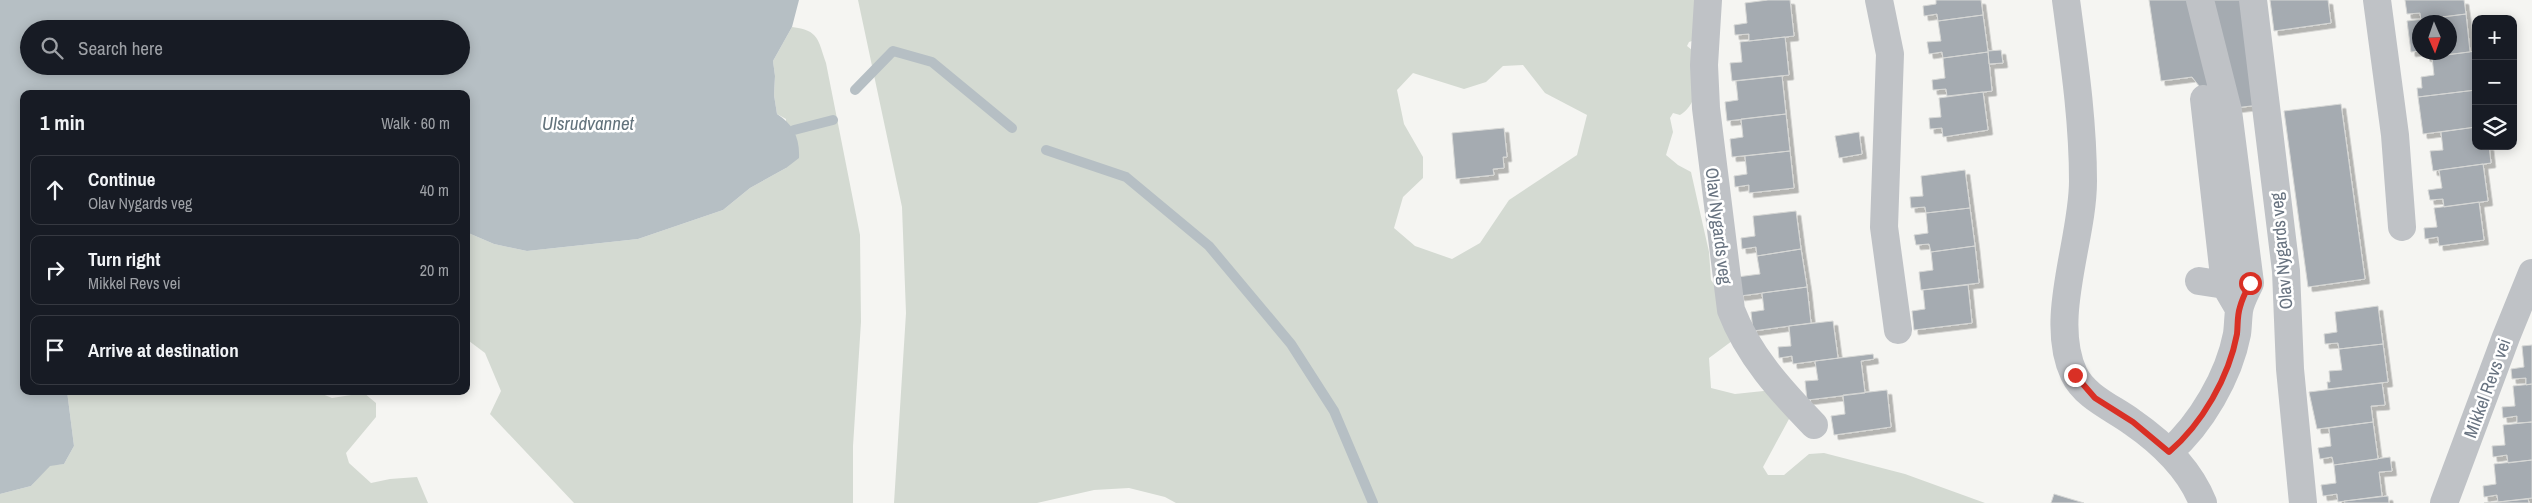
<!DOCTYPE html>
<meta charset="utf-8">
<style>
:root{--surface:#171b24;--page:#242831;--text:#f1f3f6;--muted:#9ea1a6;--line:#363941}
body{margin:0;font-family:"Archivo Narrow",sans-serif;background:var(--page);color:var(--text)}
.controls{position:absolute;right:15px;top:15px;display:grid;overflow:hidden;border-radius:10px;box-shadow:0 2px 12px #0003}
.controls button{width:45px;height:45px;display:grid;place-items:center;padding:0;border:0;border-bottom:1px solid var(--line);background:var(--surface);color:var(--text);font:25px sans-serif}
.compass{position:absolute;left:2412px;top:15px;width:45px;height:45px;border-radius:50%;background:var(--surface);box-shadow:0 2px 12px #0003;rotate:178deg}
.stop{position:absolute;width:15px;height:15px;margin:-11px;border:4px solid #d93025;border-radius:50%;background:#fff}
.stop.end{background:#d93025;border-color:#fff;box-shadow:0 1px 5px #0008}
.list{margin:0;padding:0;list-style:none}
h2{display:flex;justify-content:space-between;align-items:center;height:65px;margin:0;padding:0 20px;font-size:21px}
h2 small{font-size:16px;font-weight:400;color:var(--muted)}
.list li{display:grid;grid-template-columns:32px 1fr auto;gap:15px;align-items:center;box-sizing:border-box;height:70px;margin:0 10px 10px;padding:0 10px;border:1px solid var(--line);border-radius:10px}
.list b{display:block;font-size:19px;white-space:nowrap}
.list p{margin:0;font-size:16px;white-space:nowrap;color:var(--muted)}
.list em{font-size:16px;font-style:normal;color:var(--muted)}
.icon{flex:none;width:28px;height:28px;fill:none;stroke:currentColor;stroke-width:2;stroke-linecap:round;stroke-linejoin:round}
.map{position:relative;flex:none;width:2532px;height:503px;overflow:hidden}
.search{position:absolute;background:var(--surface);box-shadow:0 2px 12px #0003;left:20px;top:20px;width:450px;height:55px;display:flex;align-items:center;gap:12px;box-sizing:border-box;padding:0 18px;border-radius:28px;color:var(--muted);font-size:19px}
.panel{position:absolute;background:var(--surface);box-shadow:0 2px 12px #0003;left:20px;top:90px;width:450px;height:305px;border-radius:10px}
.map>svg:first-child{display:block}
.green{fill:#d4dad2;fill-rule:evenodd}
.water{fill:#b6bfc4;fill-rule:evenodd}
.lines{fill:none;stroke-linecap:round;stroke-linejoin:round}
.stream{stroke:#b6bfc4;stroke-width:10}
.building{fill:#a5abb1;stroke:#d6d7d5;filter:url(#shadow)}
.minor{stroke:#bfc2c6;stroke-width:28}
.route{stroke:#d93025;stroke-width:6}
.labels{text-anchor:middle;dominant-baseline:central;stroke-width:5;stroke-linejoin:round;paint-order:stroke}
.street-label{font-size:18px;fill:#687380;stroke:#fff}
.water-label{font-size:19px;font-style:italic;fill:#63737c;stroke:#fff}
</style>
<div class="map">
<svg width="2532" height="503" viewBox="0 0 2532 503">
<defs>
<filter id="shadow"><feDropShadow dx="4.5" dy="4.5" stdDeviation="0" flood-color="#0004"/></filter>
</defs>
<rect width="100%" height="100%" fill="#f5f5f2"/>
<path class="green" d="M858 0H1700L1698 39 1689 42 1687 46 1697 54C1697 76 1701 102 1680 115L1673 113 1670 118 1673 132 1666 155 1678 165 1691 172 1709 252 1711 280 1728 304 1732 341 1709 358 1711 388 1735 394 1773 390 1789 401V419L1763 467 1768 475H1784L1809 454 1824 453 1905 474 1985 503H1176L1165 497 1129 488 1094 490 1037 503H894L906 313 902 207ZM1523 65 1545 93 1587 115 1577 155 1509 200 1480 243 1452 259 1415 246 1394 228 1403 197 1423 178V157L1404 124 1397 90 1413 73 1464 89 1486 82 1503 66Z
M792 27C819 30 818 40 826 63L860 235 861 322 853 446V503H574L490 414 501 391 485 353 469 341 466 342V232L494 244 527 251 638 239 723 210 750 188 786 168V119L777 114 774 95 775 76 773 61Z
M67 391H315L332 398 364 393 376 403V417L346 453 349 463 371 483 390 479 417 477 428 503H0V494L31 486 50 465 64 464 74 446Z"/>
<path class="water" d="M0 0H799L792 27 773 61 775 76 774 95 777 114C793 124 800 138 799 158L786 168 750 188 723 210 638 239 527 251 494 244 466 232V94H24V391H67L74 446 64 464 50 466 31 486 0 494ZM29 29H461V66H29Z"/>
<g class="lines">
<path class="stream" d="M855 90 893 51 932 62 1012 128
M794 130 833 120
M1046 150 1126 177 1209 246 1291 344 1334 411 1373 503"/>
</g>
<path class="building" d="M1768 0H1790L1794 36 1749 41V34L1735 35 1734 25 1747 23 1745 3Z
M1936 0H1981L1983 15 1938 21 1937 14 1924 16 1923 6 1936 4Z
M2149 0H2245L2259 105 2218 110 2192 77 2161 81Z
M2270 0H2328L2331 23 2274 31Z
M2405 0H2464L2466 14 2421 20 2420 13 2407 14Z
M2466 14 2470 52 2426 57 2425 52H2450V22H2420V51L2411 52 2407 21Z
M1983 15 1988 52 1943 58 1942 52 1929 54 1927 42 1941 41 1938 21Z
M1785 37 1789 75 1732 81 1730 63 1742 62 1740 42Z
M2001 50 2003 63 1989 64 1988 51Z
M2476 51V90L2418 97 2417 88H2422L2421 77 2434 75 2432 57Z
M1988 52 1992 91 1947 96 1946 89 1933 90 1932 80 1945 78 1943 58Z
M1782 76 1786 114 1727 121 1725 102 1738 100 1736 81Z
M2476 90V127L2423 134 2418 97Z
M1983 92 1988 130 1943 137 1942 128 1930 129 1929 118 1941 117 1939 98Z
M2341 104 2365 279 2308 287 2284 111Z
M1786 114 1790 151 1732 157 1730 139 1743 137 1741 119Z
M2476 127V146H2489L2491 163 2433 171 2430 151 2443 150 2441 132Z
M1504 128 1507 157H1503L1504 168 1493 169 1494 175 1456 179 1452 133Z
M1859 132 1862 154 1839 158 1835 136Z
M1790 151 1794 188 1749 193V185L1735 187 1734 176 1747 174 1745 156Z
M2483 164 2488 201 2444 207 2443 199 2430 200 2428 190 2442 188 2439 170Z
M1965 170 1970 208 1926 213 1925 207 1911 208 1910 197 1923 196 1921 176Z
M2479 202 2484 240 2439 246 2438 237 2425 239 2424 228 2437 227 2434 208Z
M1970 208 1975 246 1931 252 1929 244 1916 245 1914 235 1928 233 1926 213Z
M1796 211 1801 249 1757 256 1756 247 1742 249 1741 238 1755 236 1753 216Z
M1975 246 1979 283 1921 290 1919 272 1933 270 1931 252Z
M1801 249 1807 287 1740 296 1737 277 1760 274 1757 256Z
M1968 285 1972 323 1914 330 1912 311 1925 309 1923 290Z
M1807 287 1811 323 1753 331 1751 312 1764 310 1762 293Z
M2378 306 2383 344 2339 349 2338 343 2325 344 2324 334 2337 332 2335 312Z
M1833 321 1838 358 1793 364 1792 356 1779 358 1778 347 1791 346 1789 326Z
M2383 344 2388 382 2328 389 2327 382H2330L2329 371 2342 370 2339 349Z
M2532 345V384L2526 385V378L2512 379 2511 369 2524 367 2522 346Z
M1873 354 1874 359 1861 361 1865 393 1807 400 1805 381 1818 380 1815 361Z
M2382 383 2385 405 2371 406 2373 422 2317 429 2309 392Z
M2532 384V422L2517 423V416L2503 418 2502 407 2515 406 2513 386Z
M1887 390 1891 427 1834 435 1831 416 1845 414 1843 395Z
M2373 422 2378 459 2334 465 2332 457 2320 459 2318 448 2331 446 2329 428Z
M2532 422V460L2508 463 2507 455 2493 457 2492 446 2505 445 2503 425Z
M2390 457 2392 471 2379 472 2382 496 2338 502 2337 494 2323 496 2321 485 2336 483 2334 465Z
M2532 460V498L2498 502 2497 495 2484 497 2483 486 2496 484 2494 464Z
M2054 494 2084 503H2051Z
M2388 496 2389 503H2345L2344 501Z
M2528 499 2529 503H2484L2498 502Z"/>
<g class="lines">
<path class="minor" d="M1708 0 1704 65 1706 108 1731 310C1748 355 1781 391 1814 425
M1879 0 1890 54 1884 227 1898 330
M2066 0C2074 60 2083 120 2083 181 2083 241 2048 319 2074 374 2085 397 2113 408 2132 422 2161 442 2190 470 2203 503
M2253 0 2286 271 2290 369 2303 503
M2377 0 2395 135 2402 227
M2204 99 2225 285 2239 309
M2199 281 2225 285
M2169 452C2201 424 2229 376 2237 334 2238 327 2238 319 2239 311 2240 302 2246 292 2250 283L2228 111 2200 0
M2444 503 2506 337 2532 273"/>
</g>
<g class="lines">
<path class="route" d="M2075 375 2095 398 2133 422 2169 452C2202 424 2229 377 2237 334 2238 325 2237 316 2240 307 2242 299 2246 291 2250 283"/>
</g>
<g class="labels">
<g class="street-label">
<text transform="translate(1719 226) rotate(83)">Olav Nygards veg</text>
<text transform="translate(2281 251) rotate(-95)">Olav Nygards veg</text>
<text transform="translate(2487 388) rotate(-70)">Mikkel Revs vei</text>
</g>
<g class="water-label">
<text x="588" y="123">Ulsrudvannet</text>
</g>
</g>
</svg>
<div class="controls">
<button>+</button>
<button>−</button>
<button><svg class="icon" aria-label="layers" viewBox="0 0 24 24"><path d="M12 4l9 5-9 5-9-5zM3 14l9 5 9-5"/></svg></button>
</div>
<svg class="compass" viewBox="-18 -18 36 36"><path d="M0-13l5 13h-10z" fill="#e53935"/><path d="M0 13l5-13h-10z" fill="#9ea1a6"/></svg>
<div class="stop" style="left:2250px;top:283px"></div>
<div class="stop end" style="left:2075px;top:375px"></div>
<div class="search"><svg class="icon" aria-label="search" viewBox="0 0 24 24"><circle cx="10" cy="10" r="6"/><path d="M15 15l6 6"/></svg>Search here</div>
<section class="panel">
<h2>1 min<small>Walk · 60 m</small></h2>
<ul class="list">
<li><svg class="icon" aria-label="ahead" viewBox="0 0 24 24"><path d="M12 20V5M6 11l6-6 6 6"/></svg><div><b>Continue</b><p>Olav Nygards veg</p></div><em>40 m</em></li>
<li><svg class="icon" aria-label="right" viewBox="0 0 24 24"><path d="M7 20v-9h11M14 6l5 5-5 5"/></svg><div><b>Turn right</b><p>Mikkel Revs vei</p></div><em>20 m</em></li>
<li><svg class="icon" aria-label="arrive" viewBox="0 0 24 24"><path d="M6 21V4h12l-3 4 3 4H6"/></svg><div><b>Arrive at destination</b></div></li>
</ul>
</section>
</div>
